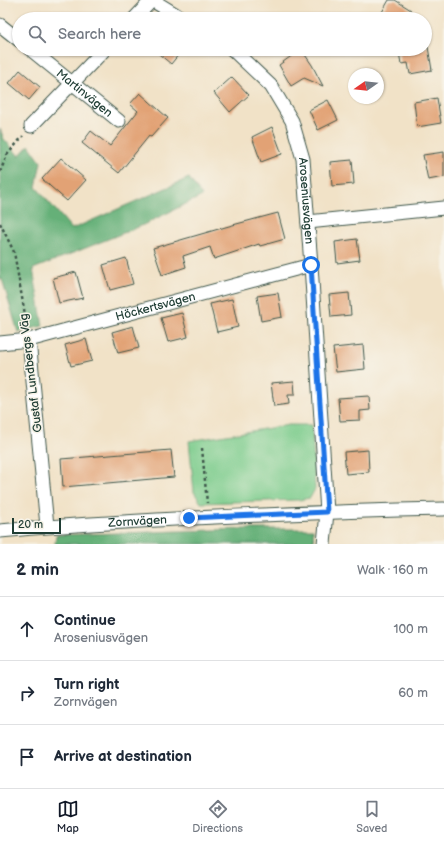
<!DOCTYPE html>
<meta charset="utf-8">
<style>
:root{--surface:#fff;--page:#f2f2f3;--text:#1f2937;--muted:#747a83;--line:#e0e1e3;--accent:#111827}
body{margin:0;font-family:"Balsamiq Sans",sans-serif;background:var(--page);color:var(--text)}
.compass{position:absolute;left:348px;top:68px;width:36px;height:36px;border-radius:50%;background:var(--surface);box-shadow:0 1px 3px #0004;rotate:256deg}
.scale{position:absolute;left:12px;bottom:10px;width:49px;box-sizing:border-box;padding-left:4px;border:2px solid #1f3d34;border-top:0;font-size:11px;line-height:14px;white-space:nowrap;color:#1f3d34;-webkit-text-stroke:3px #f7f3e8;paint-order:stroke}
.stop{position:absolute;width:12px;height:12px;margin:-9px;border:3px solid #1a73e8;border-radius:50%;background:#fff}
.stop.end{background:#1a73e8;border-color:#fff;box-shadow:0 1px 4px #0008}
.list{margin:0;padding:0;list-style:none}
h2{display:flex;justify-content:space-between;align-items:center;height:52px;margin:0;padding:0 16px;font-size:17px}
h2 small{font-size:13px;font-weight:400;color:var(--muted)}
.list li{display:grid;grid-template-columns:26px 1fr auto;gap:12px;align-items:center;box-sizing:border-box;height:64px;padding:0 16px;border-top:1px solid var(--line)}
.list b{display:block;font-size:15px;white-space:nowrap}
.list p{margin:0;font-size:13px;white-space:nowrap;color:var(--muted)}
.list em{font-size:13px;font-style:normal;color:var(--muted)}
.icon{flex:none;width:22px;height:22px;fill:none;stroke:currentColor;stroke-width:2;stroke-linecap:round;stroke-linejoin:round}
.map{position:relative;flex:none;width:444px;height:544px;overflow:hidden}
.search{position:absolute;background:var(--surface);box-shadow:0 1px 3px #0004;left:12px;right:12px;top:12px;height:44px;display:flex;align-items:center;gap:10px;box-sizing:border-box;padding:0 14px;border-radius:22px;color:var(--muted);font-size:15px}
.sheet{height:244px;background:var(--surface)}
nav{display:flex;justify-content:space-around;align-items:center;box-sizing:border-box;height:56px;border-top:1px solid var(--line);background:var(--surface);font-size:11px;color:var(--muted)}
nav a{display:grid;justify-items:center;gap:2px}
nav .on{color:var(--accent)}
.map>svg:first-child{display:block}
.green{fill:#7ccc8c;stroke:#4e8460}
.forest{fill:#65b078;stroke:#427656}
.building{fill:#e2a274}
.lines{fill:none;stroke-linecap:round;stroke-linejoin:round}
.minor-casing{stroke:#3e564a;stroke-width:15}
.path{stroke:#3e564a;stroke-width:2.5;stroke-dasharray:3 3;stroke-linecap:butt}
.minor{stroke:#fff;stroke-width:13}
.route{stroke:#1a73e8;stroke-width:5}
.labels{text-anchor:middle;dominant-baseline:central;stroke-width:3;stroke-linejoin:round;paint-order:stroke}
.street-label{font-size:12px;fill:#1f3d34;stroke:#f7f3e8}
</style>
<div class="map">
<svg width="444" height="544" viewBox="0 0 444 544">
<rect width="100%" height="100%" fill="#f7f3e8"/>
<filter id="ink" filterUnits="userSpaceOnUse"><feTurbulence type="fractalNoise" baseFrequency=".025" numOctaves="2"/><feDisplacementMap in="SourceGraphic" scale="8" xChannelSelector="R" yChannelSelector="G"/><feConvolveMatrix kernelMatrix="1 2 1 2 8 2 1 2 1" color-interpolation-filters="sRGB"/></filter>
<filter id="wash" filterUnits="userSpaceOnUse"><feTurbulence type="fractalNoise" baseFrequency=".012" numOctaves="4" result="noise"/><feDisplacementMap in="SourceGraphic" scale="16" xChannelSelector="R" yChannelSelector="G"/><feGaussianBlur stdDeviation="0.9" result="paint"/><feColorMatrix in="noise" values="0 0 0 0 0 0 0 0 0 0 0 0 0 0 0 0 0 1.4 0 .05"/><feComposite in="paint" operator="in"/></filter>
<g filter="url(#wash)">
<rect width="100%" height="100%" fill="#f1e2c7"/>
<path class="green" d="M289 425H312L315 489 310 498 299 500 201 503 194 492 189 441Z"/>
<path class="forest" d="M0 129 4 139 19 156 29 145 41 162 36 187 72 229 189 178 202 196 141 226 33 269 43 326 18 332 2 279H0Z
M245 529H313L314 544H55L56 535Z"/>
<g id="blocks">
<path class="building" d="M389 0H395L411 10 405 19H378Z
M425 47H428L432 70 410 74 408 63 401 64 399 52 414 49H425Z
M153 49H183L171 64Z
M301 49 312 65 323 86 304 78 291 86 279 65Z
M20 70 40 87 29 100 9 83Z
M232 77 249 95 230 112 214 93Z
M140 93 168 118 151 137 149 136 119 173 82 143 91 131 110 146 138 111 130 104Z
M437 98 441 123 417 127 414 102Z
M328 100 338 120 318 130 309 110Z
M272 127 282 154 261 162 252 137Z
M444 152V177L428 180 423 155Z
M61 158 86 180 67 201 42 179Z
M352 160 354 184 332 186 330 162Z
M278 213 285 239 260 246 259 244 214 259 210 247 183 256 186 267 162 275 153 248 229 226Z
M357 239 360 260 337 263 335 242Z
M126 258 133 284 110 290 103 265Z
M76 272 83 298 59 303 53 278Z
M278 293 282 317 261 321 257 296Z
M349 293 351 315 331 317 329 295Z
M232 299 238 327 217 332 210 304Z
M182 313 188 337 168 342 161 318Z
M133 326 139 348 118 353 112 332Z
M86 339 92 361 71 366 65 345Z
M363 345 365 369 336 372 333 348Z
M294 381 295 395H288L289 404 274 406 271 383Z
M369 396 370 410 360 411V420L340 421 338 398Z
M171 450 174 477 63 487 61 459Z
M368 450 369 472 346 474 344 452Z"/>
</g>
</g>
<g filter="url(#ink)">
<use href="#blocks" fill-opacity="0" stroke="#3e564a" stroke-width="1"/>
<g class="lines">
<defs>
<g id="minor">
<path d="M152 0 183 19"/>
<path d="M134 19 152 0"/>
<path d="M0 25 19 40"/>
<path id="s1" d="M30 49 119 121"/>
<path id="s2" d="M232 49 271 86 292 121 303 159 311 265 327 512 324 544"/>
<path d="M31 126 105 49"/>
<path d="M308 222 444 208"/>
<path d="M29 340 47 526"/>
<path id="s3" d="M0 343 29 340 311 265"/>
<path id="s4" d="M0 531C52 526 104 523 157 520 253 515 348 511 444 509"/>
</g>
</defs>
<use href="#minor" class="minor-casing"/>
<path class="path" d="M0 172 7 155 23 136
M0 223 14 252 27 326
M202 448 207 503"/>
<use href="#minor" class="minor"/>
</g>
</g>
<g class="lines" filter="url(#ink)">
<path class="route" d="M189 518 327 512 311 265"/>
</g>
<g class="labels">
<g class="street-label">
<text stroke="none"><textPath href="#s1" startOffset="70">Martinvägen</textPath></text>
<text stroke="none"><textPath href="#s2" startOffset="176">Aroseniusvägen</textPath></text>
<text stroke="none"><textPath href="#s3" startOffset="160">Höckertsvägen</textPath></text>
<text transform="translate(31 373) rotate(-97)">Gustaf Lundbergs Väg</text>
<text stroke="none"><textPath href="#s4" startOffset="138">Zornvägen</textPath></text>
</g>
</g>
</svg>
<svg class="compass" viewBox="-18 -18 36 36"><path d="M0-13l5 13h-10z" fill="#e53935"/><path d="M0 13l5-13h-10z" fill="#747a83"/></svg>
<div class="scale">20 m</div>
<div class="stop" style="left:311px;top:265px"></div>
<div class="stop end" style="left:189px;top:518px"></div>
<div class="search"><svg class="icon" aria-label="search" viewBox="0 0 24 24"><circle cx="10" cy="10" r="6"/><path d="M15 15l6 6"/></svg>Search here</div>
</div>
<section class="sheet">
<h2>2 min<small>Walk · 160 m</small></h2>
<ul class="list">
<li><svg class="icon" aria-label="ahead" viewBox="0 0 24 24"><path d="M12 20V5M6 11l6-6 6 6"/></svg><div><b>Continue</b><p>Aroseniusvägen</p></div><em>100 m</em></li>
<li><svg class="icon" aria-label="right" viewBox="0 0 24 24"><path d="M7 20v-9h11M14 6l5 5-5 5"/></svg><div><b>Turn right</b><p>Zornvägen</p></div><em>60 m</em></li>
<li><svg class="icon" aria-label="arrive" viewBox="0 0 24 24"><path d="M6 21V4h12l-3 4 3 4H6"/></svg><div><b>Arrive at destination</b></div></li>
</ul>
</section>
<nav>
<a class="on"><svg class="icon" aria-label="map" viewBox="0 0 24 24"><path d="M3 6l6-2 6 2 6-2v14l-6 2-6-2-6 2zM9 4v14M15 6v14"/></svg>Map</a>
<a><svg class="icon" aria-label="directions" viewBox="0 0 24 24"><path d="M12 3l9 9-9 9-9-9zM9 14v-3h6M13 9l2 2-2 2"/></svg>Directions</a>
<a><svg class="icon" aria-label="saved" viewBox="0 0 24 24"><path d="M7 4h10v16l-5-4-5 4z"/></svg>Saved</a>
</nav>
